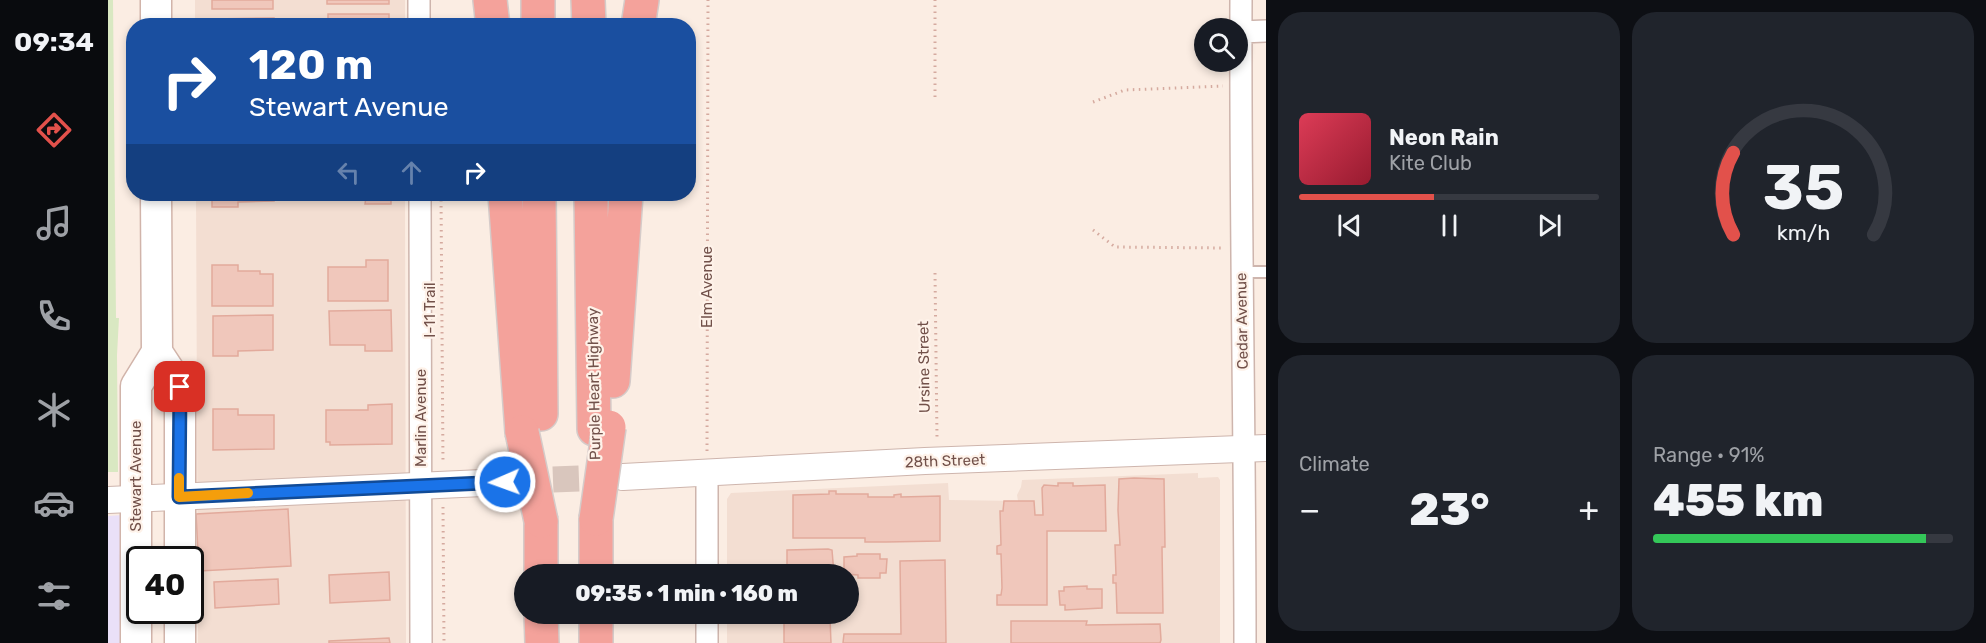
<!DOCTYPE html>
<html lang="en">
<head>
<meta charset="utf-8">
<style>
	:root { --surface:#171b24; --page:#20242c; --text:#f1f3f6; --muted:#9ea1a6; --line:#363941; --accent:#e2514b }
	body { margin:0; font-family:Rubik,sans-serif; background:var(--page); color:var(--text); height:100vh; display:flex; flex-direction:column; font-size:22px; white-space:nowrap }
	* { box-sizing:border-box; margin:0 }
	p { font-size:20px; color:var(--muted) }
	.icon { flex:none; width:33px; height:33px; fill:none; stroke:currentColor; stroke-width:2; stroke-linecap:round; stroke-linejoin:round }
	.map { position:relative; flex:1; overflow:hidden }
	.details { display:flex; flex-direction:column; gap:12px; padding:12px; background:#0d0f14; width:720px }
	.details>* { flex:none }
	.top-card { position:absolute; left:18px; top:18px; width:570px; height:183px; border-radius:24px; box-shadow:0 3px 9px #0003; background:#1a4fa0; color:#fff; overflow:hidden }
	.buttons { position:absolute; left:1086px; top:18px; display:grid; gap:12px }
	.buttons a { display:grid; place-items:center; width:54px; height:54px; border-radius:50%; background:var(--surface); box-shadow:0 3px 9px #0003; font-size:30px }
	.speed { position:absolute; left:18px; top:546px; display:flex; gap:12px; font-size:30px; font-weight:700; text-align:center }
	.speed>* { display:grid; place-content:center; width:78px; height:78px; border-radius:50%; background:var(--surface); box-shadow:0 3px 9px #0003; line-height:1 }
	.speed .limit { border:3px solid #111; border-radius:9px; background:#fff; color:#111 }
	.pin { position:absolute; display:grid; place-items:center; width:51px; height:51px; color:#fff; margin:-26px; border-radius:12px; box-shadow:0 3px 9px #0006 }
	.me { position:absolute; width:66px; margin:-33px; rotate:268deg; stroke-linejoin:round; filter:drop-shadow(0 0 4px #0008) }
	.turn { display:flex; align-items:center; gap:21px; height:126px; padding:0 24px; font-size:27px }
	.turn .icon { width:78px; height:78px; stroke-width:2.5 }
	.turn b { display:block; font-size:42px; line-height:51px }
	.lanes { display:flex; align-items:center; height:57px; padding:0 24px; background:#0003; justify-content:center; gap:30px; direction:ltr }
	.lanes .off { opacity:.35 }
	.big { font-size:45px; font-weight:800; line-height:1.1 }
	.details .tile { flex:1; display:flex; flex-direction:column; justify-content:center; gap:9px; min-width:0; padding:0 21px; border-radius:24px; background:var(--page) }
	.details .dial { align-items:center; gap:0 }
	.dial svg { height:156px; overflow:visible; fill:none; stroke:var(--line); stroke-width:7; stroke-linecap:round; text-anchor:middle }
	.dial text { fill:var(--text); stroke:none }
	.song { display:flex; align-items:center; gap:18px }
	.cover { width:72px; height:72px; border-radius:9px; background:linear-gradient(135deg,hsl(350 70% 55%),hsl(350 70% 35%)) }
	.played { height:6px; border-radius:3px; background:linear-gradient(90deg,var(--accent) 45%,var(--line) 45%) }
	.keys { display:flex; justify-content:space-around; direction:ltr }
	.heat { display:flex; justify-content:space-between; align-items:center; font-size:33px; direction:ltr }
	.charge { height:9px; border-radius:4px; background:linear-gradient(90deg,#34c759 91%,var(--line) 0) }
	.details .tiles { flex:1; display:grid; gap:12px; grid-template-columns:repeat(2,1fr) }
	.trip { position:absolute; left:406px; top:564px; width:345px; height:60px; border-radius:30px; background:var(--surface); box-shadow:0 3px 9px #0003; font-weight:800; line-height:60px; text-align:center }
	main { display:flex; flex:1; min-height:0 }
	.dock { display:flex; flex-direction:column; width:108px; justify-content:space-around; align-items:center; background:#090b0e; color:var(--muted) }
	.dock .icon { width:42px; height:42px }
	.dock .on { color:var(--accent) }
	.dock b { font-size:27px; color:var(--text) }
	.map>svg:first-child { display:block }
</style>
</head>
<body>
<main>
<nav class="dock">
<b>09:34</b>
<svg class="icon on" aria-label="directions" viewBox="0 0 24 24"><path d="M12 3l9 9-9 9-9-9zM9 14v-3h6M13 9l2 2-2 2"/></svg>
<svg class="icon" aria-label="music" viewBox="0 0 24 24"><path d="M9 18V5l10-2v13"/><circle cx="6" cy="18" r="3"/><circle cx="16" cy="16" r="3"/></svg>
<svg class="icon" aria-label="phone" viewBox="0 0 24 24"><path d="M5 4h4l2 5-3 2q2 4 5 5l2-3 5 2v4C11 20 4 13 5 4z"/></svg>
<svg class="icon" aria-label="climate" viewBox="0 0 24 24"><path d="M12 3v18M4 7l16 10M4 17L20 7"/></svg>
<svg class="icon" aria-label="car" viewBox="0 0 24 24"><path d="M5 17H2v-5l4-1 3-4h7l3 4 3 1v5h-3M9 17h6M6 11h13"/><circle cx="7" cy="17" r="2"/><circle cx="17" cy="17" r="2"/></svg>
<svg class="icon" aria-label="filters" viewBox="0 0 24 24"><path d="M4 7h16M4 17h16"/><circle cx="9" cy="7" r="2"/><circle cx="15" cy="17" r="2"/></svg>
</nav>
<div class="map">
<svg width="1158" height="643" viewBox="0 0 1158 643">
	<rect width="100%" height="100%" fill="#fbede3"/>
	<path fill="#f3ded2" d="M87,0H297V25H87Z
		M88,194H297L298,643H90Z
		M1090,473V478L1110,477L1112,480V643H619V614H741V574H619V499L623,493L840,483L841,500L910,501L909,495L913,487L914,480Z"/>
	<path fill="#eae0f8" d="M15,515L13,643H0V516Z"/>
	<path fill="#d9e8c2" d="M0,0H5L8,318H11L9,355L10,472H0Z"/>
	<path fill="#f0c7bb" stroke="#e2aa9c" stroke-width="1.5" d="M104,0H165V9H104Z
		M219,0H281V4H219Z
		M220,14H281V26H220Z
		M166,18V26H105V19Z
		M104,194H165L166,201L130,202V207H104Z
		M220,194H283V204H257L258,197H220Z
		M258,260H280V301H220V267H258Z
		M104,265H130V271H152V274H165V306H104Z
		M283,310L284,351H257V345H222L221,311Z
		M165,315V350L130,351V356H105V316Z
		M284,404V444L222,445V442H218V410H260V405Z
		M105,409H130V415H166V449L105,450Z
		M1026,478L1056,479L1057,547H1054L1055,613H1009L1008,583H1005V575H1008L1007,545H1012L1010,510L1011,479Z
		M950,483H965V486L997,485L998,531H939V605H889V595H893L894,588L893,554H889V546L893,545L892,511H895L896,501H926L927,515H935L934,488L936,485L950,486Z
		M721,491H728V494H760V497H786V495L793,494V497L832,496V541L778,542H757V538H685V495L721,494Z
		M180,509L183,566L91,571L88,514Z
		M720,549L724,550L726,574H679V550Z
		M749,554H772V559H779L778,573H772V578H750V575L736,574V557L749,556Z
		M837,560L838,643H735L736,634H793L792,561Z
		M281,572L282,600L222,603L221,575Z
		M170,579L171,604L107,608L106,582Z
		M979,586V589H994V608L957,610V605H952L951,591H956V587Z
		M680,614H725V618H722L723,643H676V616L680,615Z
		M903,621H979L978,625L1052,624L1053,640L1052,643H903Z
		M281,638L282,643H221V641Z"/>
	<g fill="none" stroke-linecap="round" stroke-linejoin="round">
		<path stroke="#d9c6bd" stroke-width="26" stroke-dasharray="26 13" stroke-linecap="butt" d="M406,481L511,477"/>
		<g stroke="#ceb5ad" stroke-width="14">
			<path id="service" d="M1133,272H1158"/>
		</g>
		<g stroke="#ceb5ad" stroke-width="24">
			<path id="minor" d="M311,0V26
				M1133,0C1132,214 1137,429 1137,643
				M1133,32L1158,31
				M312,194L313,643
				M599,574V472
				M599,643V614"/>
		</g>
		<g stroke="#ceb5ad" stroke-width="28">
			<path id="tertiary" d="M515,477L817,461L1158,448
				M0,500L397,482"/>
		</g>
		<g stroke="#d1b4aa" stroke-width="33">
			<path id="secondary" d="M48,0V26
				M49,352L72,387V560
				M72,610V643
				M28,643V386L49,352L48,194"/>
		</g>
		<g stroke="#d5cbc9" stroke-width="36">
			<path id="motorway" d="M382,0L385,26
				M430,0V26
				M480,0L481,26
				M530,26L534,0
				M397,194L414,432
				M431,194L433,414
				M483,194L486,429
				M505,381L518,194
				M488,519V574
				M433,521V574
				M433,614L434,643
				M488,614V643"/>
		</g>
		<path stroke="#d5aa9f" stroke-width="3" stroke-dasharray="1.5 4.5" stroke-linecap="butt" d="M827,97V0
			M985,102L1017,90L1115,86
			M333,194L335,464
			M985,230L1007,247L1116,248
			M827,273L829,438
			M599,451L600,0
			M335,507L336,643"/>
		<use href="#service" stroke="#fff" stroke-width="10"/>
		<use href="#minor" stroke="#fff" stroke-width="21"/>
		<use href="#tertiary" stroke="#fff" stroke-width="26"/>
		<use href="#secondary" stroke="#fff" stroke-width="30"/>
		<use href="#motorway" stroke="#f4a29b" stroke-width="33"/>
		<g stroke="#d5cbc9" stroke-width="36" stroke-linecap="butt">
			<path id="motorway-bridge" d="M414,432L433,521
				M488,519L501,427"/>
		</g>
		<use href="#motorway-bridge" stroke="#f4a29b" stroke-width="33"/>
	</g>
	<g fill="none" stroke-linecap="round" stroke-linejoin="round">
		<g stroke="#114b97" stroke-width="15">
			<path id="route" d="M72,387L71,497L397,482"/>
		</g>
		<use href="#route" stroke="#1a73e8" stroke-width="10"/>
		<path stroke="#f59e0b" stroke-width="10" d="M71,478V497L140,493"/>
	</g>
	<g text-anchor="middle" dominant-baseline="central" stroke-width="4.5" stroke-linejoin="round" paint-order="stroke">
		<g font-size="15" fill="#72514a" stroke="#fef2e9">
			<text transform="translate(599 287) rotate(-90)">Elm Avenue</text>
			<text transform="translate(322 310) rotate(-90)">I-11 Trail</text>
			<text transform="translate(1134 321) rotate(-91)">Cedar Avenue</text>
			<text transform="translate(816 367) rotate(-91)">Ursine Street</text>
			<text transform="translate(486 384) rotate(-91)">Purple Heart Highway</text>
			<text transform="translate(313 418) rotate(-90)">Marlin Avenue</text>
			<text transform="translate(837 461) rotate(-2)">28th Street</text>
			<text transform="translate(28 476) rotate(-90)">Stewart Avenue</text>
		</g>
	</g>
</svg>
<div class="buttons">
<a><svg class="icon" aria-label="search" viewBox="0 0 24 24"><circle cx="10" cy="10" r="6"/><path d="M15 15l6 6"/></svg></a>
</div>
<div class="speed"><div class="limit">40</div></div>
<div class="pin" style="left:72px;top:387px;background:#d93025"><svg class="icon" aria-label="arrive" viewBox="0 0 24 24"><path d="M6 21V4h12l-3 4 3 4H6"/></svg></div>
<svg class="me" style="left:397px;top:482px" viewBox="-20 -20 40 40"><circle r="17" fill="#1a73e8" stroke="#fff" stroke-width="3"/><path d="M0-11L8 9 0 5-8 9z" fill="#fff"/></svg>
<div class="trip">09:35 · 1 min · 160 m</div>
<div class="top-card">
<div class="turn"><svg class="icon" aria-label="right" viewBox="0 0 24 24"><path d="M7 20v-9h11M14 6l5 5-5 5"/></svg><div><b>120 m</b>Stewart Avenue</div></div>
<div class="lanes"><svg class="icon off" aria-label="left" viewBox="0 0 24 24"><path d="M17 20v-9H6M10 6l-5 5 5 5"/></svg><svg class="icon off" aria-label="ahead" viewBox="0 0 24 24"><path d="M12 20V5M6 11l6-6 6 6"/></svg><svg class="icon" aria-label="right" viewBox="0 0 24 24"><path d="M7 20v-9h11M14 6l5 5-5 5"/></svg></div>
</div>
</div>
<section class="details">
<div class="tiles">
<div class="tile">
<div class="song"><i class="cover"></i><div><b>Neon Rain</b><p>Kite Club</p></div></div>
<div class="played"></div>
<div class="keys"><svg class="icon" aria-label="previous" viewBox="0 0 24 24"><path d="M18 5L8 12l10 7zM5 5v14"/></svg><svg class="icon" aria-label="pause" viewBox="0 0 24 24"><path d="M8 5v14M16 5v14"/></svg><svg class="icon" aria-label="next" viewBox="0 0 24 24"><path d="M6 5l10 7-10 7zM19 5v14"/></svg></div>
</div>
<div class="tile dial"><svg viewBox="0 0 100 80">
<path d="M14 69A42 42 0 1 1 86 69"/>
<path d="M14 69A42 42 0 0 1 14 27" stroke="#e2514b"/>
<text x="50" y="56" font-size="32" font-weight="700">35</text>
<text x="50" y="72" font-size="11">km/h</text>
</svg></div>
<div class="tile"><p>Climate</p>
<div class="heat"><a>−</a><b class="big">23°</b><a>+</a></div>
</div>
<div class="tile"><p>Range · 91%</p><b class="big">455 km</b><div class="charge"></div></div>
</div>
</section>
</main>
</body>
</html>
